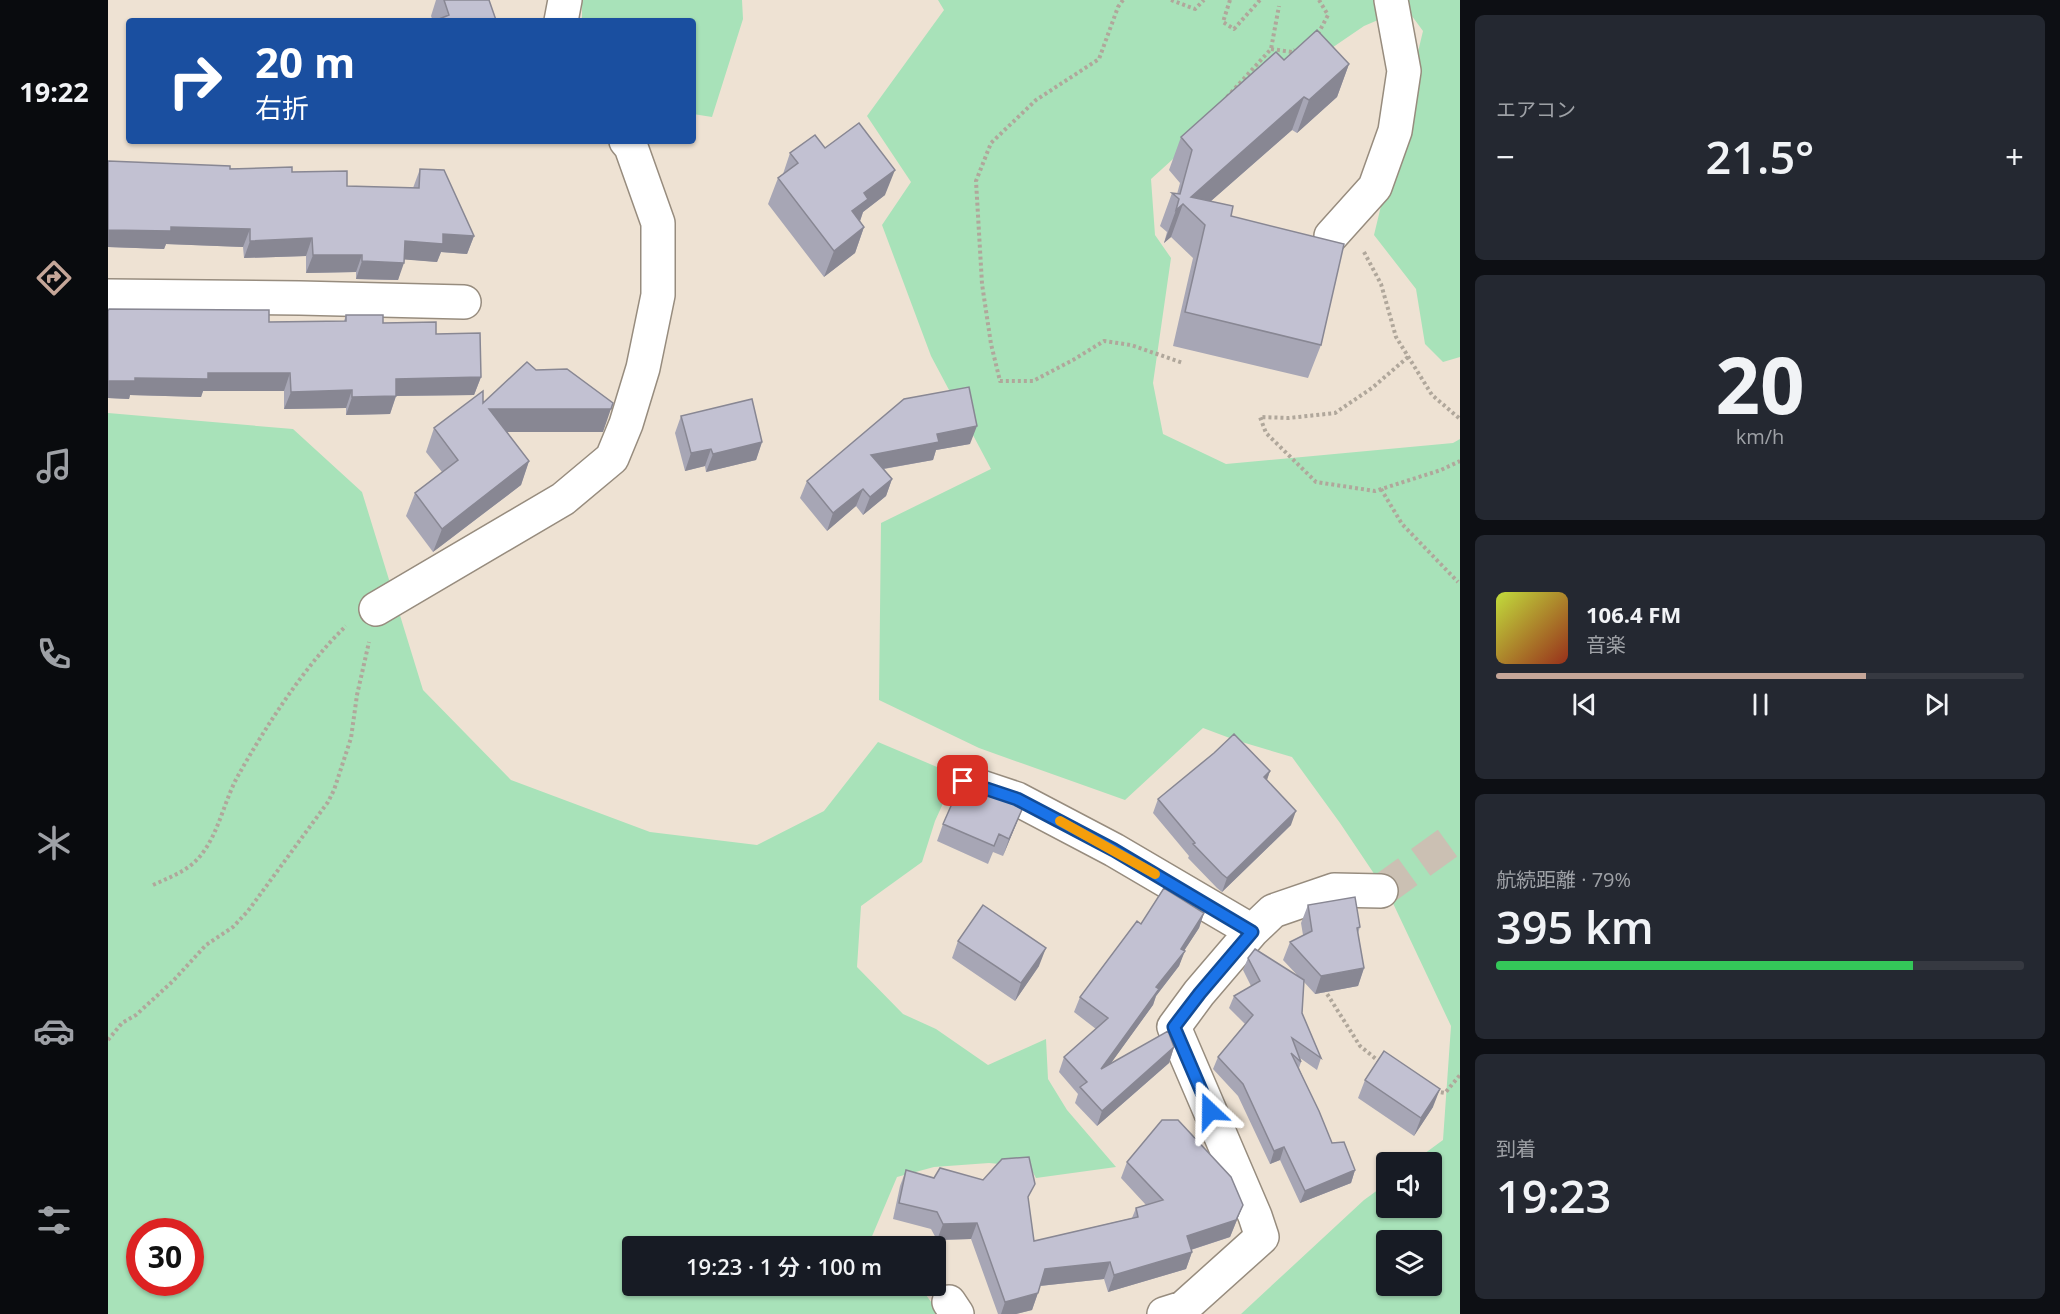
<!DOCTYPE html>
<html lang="ja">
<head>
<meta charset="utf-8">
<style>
	:root { --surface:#171b24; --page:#242831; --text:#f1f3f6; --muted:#9ea1a6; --line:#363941; --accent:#c5a698 }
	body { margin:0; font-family:"Open Sans","Noto Sans JP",sans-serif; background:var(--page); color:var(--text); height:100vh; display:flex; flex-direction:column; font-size:22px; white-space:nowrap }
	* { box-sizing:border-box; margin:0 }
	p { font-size:20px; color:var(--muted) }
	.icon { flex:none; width:33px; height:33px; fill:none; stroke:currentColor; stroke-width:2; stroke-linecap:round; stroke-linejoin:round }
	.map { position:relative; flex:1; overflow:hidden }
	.sheet { display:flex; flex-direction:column; gap:15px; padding:15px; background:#0d0f14; width:600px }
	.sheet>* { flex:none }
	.top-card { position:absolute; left:18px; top:18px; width:570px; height:126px; border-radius:6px; box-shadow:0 2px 4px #0004; background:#1a4fa0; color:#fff; overflow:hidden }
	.fabs { position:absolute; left:1268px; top:1152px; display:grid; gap:12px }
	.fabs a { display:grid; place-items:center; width:66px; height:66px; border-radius:6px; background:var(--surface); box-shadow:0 2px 4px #0004; font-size:30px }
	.speed { position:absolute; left:18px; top:1218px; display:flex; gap:12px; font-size:30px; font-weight:700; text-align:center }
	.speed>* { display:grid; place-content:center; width:78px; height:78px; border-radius:50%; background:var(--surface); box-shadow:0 2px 4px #0004; line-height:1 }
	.speed .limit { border:9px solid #d22; background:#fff; color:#111 }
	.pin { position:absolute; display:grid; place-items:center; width:51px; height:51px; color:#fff; margin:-26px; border-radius:12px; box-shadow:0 3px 9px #0006 }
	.me { position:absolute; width:66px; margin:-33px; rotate:337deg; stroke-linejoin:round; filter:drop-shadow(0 0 4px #0008) }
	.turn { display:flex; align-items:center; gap:21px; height:126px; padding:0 30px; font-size:27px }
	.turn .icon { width:78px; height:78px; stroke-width:2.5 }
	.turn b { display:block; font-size:42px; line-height:51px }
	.big { font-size:45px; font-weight:600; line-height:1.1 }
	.sheet .tile { flex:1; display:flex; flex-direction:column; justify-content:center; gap:9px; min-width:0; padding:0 21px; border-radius:9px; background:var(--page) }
	.sheet .dial { align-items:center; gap:0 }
	.dial b { font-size:78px; line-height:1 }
	.song { display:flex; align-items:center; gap:18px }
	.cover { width:72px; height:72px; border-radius:9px; background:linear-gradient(135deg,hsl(70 70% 55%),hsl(10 70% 35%)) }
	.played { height:6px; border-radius:3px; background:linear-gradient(90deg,var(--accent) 70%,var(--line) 70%) }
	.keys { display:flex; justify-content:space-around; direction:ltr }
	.heat { display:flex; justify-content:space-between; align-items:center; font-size:33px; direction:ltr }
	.charge { height:9px; border-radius:4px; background:linear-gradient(90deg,#34c759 79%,var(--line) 0) }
	.trip { position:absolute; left:514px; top:1236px; width:324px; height:60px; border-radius:6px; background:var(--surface); box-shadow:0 2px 4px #0004; font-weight:600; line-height:60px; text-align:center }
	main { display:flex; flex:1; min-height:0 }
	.tabs { display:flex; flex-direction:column; width:108px; justify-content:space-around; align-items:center; background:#090b0e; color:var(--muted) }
	.tabs .icon { width:42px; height:42px }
	.tabs .current { color:var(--accent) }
	.tabs b { font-size:27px; color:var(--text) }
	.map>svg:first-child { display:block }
</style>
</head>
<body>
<main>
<nav class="tabs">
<b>19:22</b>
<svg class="icon current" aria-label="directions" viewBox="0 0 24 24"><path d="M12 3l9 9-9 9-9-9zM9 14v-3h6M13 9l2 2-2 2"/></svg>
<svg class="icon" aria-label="music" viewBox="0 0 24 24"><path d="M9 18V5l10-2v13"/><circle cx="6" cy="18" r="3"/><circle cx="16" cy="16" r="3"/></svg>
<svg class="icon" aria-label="phone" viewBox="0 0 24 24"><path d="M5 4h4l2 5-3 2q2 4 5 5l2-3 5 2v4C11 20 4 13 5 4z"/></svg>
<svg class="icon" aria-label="climate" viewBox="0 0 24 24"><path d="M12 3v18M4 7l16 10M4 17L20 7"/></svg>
<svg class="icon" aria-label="car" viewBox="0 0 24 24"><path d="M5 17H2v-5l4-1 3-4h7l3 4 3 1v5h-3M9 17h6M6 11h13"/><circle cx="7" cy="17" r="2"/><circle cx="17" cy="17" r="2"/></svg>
<svg class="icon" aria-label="filters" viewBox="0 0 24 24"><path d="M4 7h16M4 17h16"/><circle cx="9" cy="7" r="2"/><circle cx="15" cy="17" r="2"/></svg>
</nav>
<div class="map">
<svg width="1352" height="1314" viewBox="0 0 1352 1314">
	<rect width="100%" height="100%" fill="#eee2d3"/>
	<path fill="#a8e2b9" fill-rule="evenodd" d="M474,0H634L635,19L604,117L585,114V21H474Z
		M830,0H1352V357L1335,362L1317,344L1308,289L1266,235L1315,31L1298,8L1256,26L1212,56L1162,71L1043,179L1047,235L1063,258L1045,383L1055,434L1118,464L1345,443L1352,439V1314H1133L1256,1200L1278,1184V1208H1323V1162H1305L1335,1140L1343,1026L1283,899L1232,823L1184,757L1127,740L1095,728L1017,800L871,748L771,700L773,523L883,469L823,356L774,225L803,182L759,116L836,10ZM1278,1240H1323V1286H1278Z
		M0,413L185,429L254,492L315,690L403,780L542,832L649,845L716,811L770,742L848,775L827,821L814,862L753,906L749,967L795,1014L828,1029L880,1065L938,1039L940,1079L959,1110L1008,1167L928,1178L922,1167L881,1163L826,1167L789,1177L762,1241L768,1246H525V1286H808L818,1295L832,1314H0ZM32,1232H82V1282H32Z"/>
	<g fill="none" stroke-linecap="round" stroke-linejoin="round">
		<path stroke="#cbc0b3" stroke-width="33" stroke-dasharray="33 16" stroke-linecap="butt" d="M1273,891L1352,834"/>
		<g stroke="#978c7e" stroke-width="36">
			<path id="minor" d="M453,21L457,0
				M1223,236L1267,187L1287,131L1296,71L1283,0
				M0,296L192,298L356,302
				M268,609L455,499L504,458L518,424L535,368L550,295V223L523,147L518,141
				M855,781L909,799L1006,850L1144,931
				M841,1302L849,1314
				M1056,1314L1075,1308L1154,1237L1147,1216L1066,1027L1091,993L1144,931L1165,911L1226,890L1273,891"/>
		</g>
		<path stroke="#b0a79b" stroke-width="4" stroke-dasharray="3 3" stroke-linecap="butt" d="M1015,0L1010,7L991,59L928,100L883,143L868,181L874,284L883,344L892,381H925L965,360L996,341L1023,345L1075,363
			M1063,0L1087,9L1096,0
			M1122,0L1115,22L1126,29L1152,0
			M1210,34L1220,15L1211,0
			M1163,49L1184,52L1187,50
			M1119,97L1163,49L1171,6
			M1256,252L1273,284L1288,337L1324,395L1352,419
			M1300,357L1264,388L1227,413L1181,418L1152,417L1158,433L1208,482L1267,491L1333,470L1352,461
			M1273,489L1294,524L1350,582
			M45,885C58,879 71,874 82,866C110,844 114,803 131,774C158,726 198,664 238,626
			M1216,989L1252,1046L1273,1063
			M0,1040L14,1023L28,1015L65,981L98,945L125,927L140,911L220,802L226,790L243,738L249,695L261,642
			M1327,1091L1337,1093L1352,1075"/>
		<use href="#minor" stroke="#fff" stroke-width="33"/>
	</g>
	<path fill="#a7a6b5" d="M328,0H381L388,20V21H325L323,16Z
		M1176,60L1241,64L1229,97L1189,133L1184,130L1103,201L1123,216L1213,345L1200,378L1065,346L1085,258L1063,237L1056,243L1059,232L1052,226L1064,193L1069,194L1072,183L1061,170L1073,137Z
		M717,148L777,195L755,212L752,221L756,227L747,253L716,277L660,204L670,178L675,174L682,153Z
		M0,161L184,172L239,186L305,188L312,169L366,236L359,254L333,252L329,262L296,259L290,280L248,279V272L198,273V256L136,258L135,247L58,244L56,249L0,247Z
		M238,315L328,334L373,377L366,395L288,396L282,414L238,415V408L176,409V391H95L93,397L22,395L21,399L0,398L161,322L236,321Z
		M796,399L862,444L828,450L825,460L776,469L784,479L778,496L755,515L748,506L719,531L692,498L699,481Z
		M375,403L495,432H399L421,461L413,485L325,552L298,516L307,493L334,472L318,452L326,428Z
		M573,416L654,442L648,460L598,472L597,466L577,471L567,433Z
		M1162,771L1159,780L1183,825L1114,892L1109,888L1080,858L1081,856L1045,813L1050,799Z
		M909,822L895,856L885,852L880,864L829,841L835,824Z
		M1200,905L1252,927L1250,933L1256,968L1250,986L1207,994L1196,982L1194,1013L1213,1058L1209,1070L1192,1058L1193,1062L1191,1068L1224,1143L1247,1170L1243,1183L1192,1203L1172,1160L1162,1164L1130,1096L1105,1069L1110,1057L1137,1024L1121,1008L1126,996L1143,986L1135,970L1140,958L1191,977L1175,960L1182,942L1195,935L1193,923Z
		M1096,913L1091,928L1076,951L1071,966L1048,996L1045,1005L1002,1064L1066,1047L1061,1063L989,1126L967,1103L970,1094L951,1072L956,1057L988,1029L966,1012L972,997L1033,924Z
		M850,941L931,966L907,1001L844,958Z
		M1257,1080L1325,1107L1306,1136L1250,1098Z
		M1019,1162L1135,1205L1122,1237L1083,1250L1084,1252L1078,1269L1000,1292L996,1279L932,1286L924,1310L908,1314H890L863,1239L829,1240L823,1229L785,1219L792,1186L798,1170L826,1178L920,1201L926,1241L1024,1218L1028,1208L1038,1205L1013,1178Z"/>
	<path fill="#888793" d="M1241,64L1229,97L1189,133L1201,100Z
		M1196,97L1184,130L1087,215L1083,197Z
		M787,170L777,195L755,212L751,224L744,211L756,193Z
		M1075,204L1063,237L1056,243L1068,210Z
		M63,227L142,229L135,247L58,244L56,249L0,247V230Z
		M756,227L747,253L716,277L726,251Z
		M335,234L366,236L359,254L333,252L329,262L290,259L297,241Z
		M204,238L198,256L136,258L142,241Z
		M205,255H254L248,272L198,273Z
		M254,261L296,263L290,280L248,279Z
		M100,373H182L176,391H95L93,397L22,395L21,399L0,398V381L27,378Z
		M373,377L366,395L282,396L288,379Z
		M244,390L238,408L176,409L183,392Z
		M288,396L282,414L238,415L244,397Z
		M505,403L495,432H373L381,409Z
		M869,426L862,444L828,450L825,460L757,472L763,455L829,434Z
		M654,442L648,460L598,472L605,454Z
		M603,449L597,466L577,471L583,453Z
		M421,461L413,485L325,552L334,529Z
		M784,479L778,496L755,515L762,497Z
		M755,489L748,506L719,531L725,513Z
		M1162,771L1157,785L1156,777Z
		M916,805L895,856L901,839Z
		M1188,811L1183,825L1114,892L1119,878Z
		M1096,913L1091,928L1072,957L1077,951L1071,966L1048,996L1045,1005L988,1084L993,1069L1048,987Z
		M938,948L931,966L907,1001L913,983Z
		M1256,968L1250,986L1207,994L1213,976Z
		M1066,1047L1061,1063L989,1126L994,1111Z
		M1332,1089L1325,1107L1306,1136L1313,1118Z
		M1176,1147L1172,1160L1162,1164L1166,1151Z
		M1247,1170L1243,1183L1192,1203L1197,1191Z
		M1135,1205L1122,1237L1073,1253L1079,1236Z
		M869,1223L863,1239L829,1240L835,1224Z
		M1084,1252L1078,1269L1000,1292L1006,1275Z
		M1002,1262L996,1279L931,1286L937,1269Z
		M930,1293L924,1310L908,1314H893L897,1302Z"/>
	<path fill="#c2c1d2" stroke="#888793" stroke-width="1.5" d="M336,0H381L388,20L386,21H326L341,15Z
		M1209,30L1241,64L1201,100L1196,97L1083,197L1125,206L1123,216L1236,244L1213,345L1077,312L1097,225L1075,204L1068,210L1071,199L1064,193L1072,194L1084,150L1073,137L1168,52L1176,60Z
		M751,123L787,170L756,193L760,199L744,211L756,227L726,251L670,178L690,163L682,153L707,135L717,148Z
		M0,161L122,166V169L184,167V172L239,171V186L311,188L312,169L336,170L366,236L335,234V244L297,241L296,263L254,261V255H205L204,238L142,241V229L63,227V231L0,230Z
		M1,309L161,310V322L238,321V315H275V323L328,322V334L372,333L373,377L288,379V396L244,397V390L183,392L182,373H100V379L27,378V381H0V311Z
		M419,362L428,370L459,369L505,403L503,409H381L421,461L334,529L307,493L350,460L326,428L375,391V403Z
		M861,387L869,426L829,434L831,442L763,455L784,479L762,497L755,489L725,513L699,481L796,399Z
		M644,399L654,442L605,454L603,449L583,453L573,416Z
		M1126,734L1162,771L1156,777L1188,811L1119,878L1114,874L1085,844L1087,843L1050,799L1106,753Z
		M854,781L916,805L901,839L891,834L886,846L835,824Z
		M1056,888L1096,913L1073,949L1077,951L1048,987L1051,989L993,1069L1060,1031L1066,1047L994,1111L972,1087L979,1082L956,1057L1000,1018L972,997L1029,921L1033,924Z
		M1247,897L1252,927L1249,928L1256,968L1213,976L1182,942L1204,931L1200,905Z
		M875,905L938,948L913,983L850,941Z
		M1147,949L1196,980L1194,1013L1213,1058L1184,1038L1193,1062L1183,1053L1211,1111L1224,1143L1236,1142L1247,1170L1197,1191L1176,1147L1166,1151L1135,1084L1110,1057L1145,1015L1126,996L1152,981L1140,958Z
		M1276,1051L1332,1089L1313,1118L1257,1080Z
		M1054,1120H1070L1123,1177L1135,1205L1128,1220L1079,1236L1084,1252L1006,1275L1002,1262L937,1269L930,1293L897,1302L869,1223L835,1224L829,1212L791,1203L798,1170L826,1178L832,1168L875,1180L894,1159L921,1157L927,1184L920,1197L926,1241L1030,1217L1028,1208L1055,1200L1019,1162Z"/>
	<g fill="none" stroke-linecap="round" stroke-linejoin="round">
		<g stroke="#114b97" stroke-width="15">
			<path id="route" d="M855,781L909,799L1006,850L1144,932L1092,993L1066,1027L1102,1111"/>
		</g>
		<use href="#route" stroke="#1a73e8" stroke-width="10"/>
		<path stroke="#f59e0b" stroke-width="10" d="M952,821L1047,874"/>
	</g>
</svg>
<div class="fabs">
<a><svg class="icon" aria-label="sound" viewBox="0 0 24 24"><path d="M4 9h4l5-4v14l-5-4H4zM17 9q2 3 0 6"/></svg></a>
<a><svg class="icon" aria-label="layers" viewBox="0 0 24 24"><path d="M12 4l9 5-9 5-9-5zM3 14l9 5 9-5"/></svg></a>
</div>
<div class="speed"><div class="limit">30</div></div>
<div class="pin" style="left:855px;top:781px;background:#d93025"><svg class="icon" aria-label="arrive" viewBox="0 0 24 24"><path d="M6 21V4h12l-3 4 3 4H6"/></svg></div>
<svg class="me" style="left:1102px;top:1111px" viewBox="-20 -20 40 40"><path d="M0-17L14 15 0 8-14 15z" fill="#1a73e8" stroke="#fff" stroke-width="4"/></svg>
<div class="trip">19:23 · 1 分 · 100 m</div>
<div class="top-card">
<div class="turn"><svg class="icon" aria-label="right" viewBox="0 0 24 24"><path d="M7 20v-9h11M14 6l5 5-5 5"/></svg><div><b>20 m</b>右折</div></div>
</div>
</div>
<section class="sheet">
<div class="tile"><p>エアコン</p>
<div class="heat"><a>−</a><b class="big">21.5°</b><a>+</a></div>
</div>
<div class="tile dial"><b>20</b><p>km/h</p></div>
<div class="tile">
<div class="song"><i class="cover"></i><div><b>106.4 FM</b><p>音楽</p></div></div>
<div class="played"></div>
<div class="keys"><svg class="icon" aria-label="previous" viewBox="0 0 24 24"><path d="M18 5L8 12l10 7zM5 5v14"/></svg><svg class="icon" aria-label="pause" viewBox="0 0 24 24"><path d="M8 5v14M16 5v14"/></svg><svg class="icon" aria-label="next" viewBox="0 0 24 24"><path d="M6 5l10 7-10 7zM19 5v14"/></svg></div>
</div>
<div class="tile"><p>航続距離 · 79%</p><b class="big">395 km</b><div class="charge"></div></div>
<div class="tile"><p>到着</p><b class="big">19:23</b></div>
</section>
</main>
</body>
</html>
